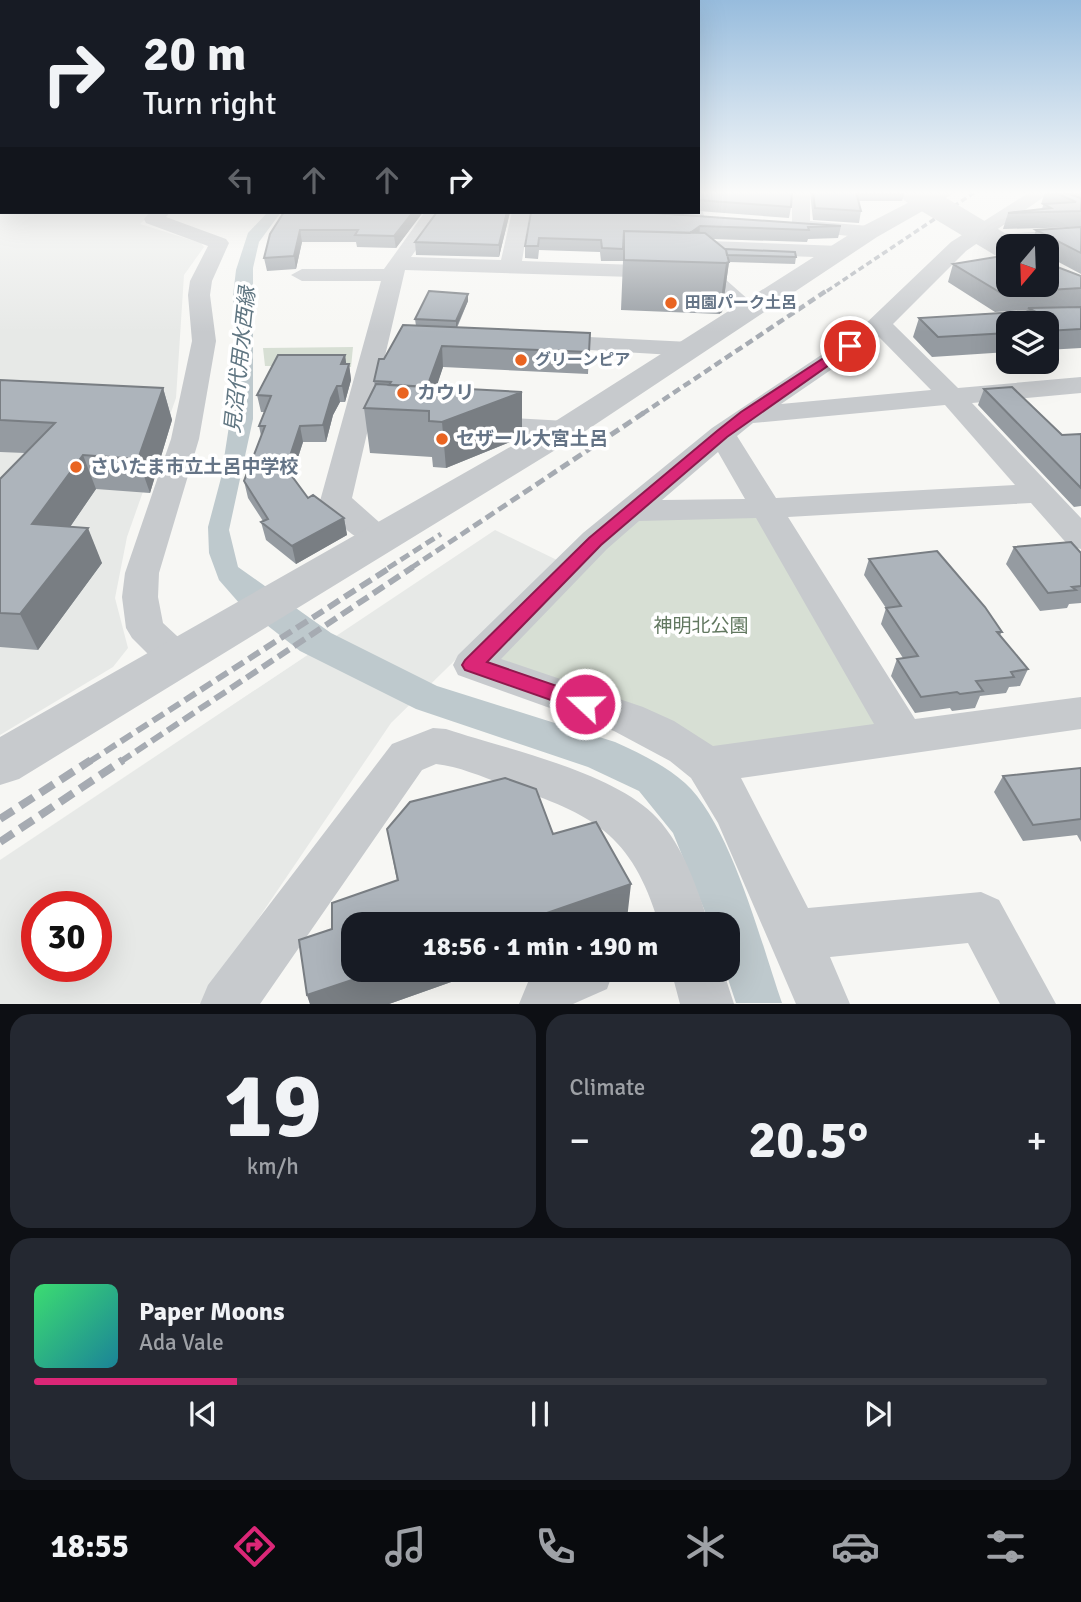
<!DOCTYPE html>
<html lang="en">
<head>
<meta charset="utf-8">
<style>
	:root { --surface:#171b24; --page:#242831; --text:#f1f3f6; --muted:#9ea1a6; --line:#363941; --accent:#db2777 }
	body { margin:0; font-family:Signika,"Noto Sans JP",sans-serif; background:var(--page); color:var(--text); height:100vh; display:flex; flex-direction:column; font-size:26px; white-space:nowrap }
	* { box-sizing:border-box; margin:0 }
	p { font-size:23px; color:var(--muted) }
	.icon { flex:none; width:38px; height:38px; fill:none; stroke:currentColor; stroke-width:2; stroke-linecap:round; stroke-linejoin:round }
	.map { position:relative; height:1004px; overflow:hidden }
	.side { display:flex; flex-direction:column; gap:10px; padding:10px; background:#0d0f14; flex:1 }
	.side>* { flex:none }
	.banner { position:absolute; left:0px; top:0px; width:700px; height:214px; box-shadow:0 7px 28px #0002; background:#171b24; color:var(--text); overflow:hidden }
	.needle { width:46px; rotate:199deg }
	.tools { position:absolute; left:996px; top:234px; display:grid; gap:14px }
	.tools a { display:grid; place-items:center; width:63px; height:63px; border-radius:14px; background:var(--surface); box-shadow:0 7px 28px #0002; font-size:35px }
	.speed { position:absolute; left:21px; top:891px; display:flex; gap:14px; font-size:35px; font-weight:700; text-align:center }
	.speed>* { display:grid; place-content:center; width:91px; height:91px; border-radius:50%; background:var(--surface); box-shadow:0 7px 28px #0002; line-height:1 }
	.speed .limit { border:10px solid #d22; background:#fff; color:#111 }
	.pin { position:absolute; display:grid; place-items:center; width:60px; height:60px; color:#fff; margin:-30px; border:4px solid #fff; border-radius:50%; box-shadow:0 2px 7px #0007 }
	.me { position:absolute; width:77px; margin:-38px; rotate:291deg; stroke-linejoin:round; filter:drop-shadow(0 0 5px #0008) }
	.turn { display:flex; align-items:center; gap:24px; height:147px; padding:0 28px; font-size:32px }
	.turn .icon { width:91px; height:91px; stroke-width:2.5 }
	.turn b { display:block; font-size:49px; line-height:60px }
	.lanes { display:flex; align-items:center; height:66px; padding:0 28px; background:#0003; justify-content:center; gap:35px; direction:ltr }
	.lanes .off { opacity:.35 }
	.big { font-size:52px; font-weight:700; line-height:1.1 }
	.side .tile { flex:1; display:flex; flex-direction:column; justify-content:center; gap:10px; min-width:0; padding:0 24px; border-radius:21px; background:var(--page) }
	.side .dial { align-items:center; gap:0 }
	.dial b { font-size:91px; line-height:1 }
	.song { display:flex; align-items:center; gap:21px }
	.cover { width:84px; height:84px; border-radius:10px; background:linear-gradient(135deg,hsl(140 70% 55%),hsl(190 70% 35%)) }
	.played { height:7px; border-radius:4px; background:linear-gradient(90deg,var(--accent) 20%,var(--line) 20%) }
	.keys { display:flex; justify-content:space-around; direction:ltr }
	.heat { display:flex; justify-content:space-between; align-items:center; font-size:38px; direction:ltr }
	.side .tiles { flex:1; display:grid; gap:10px; grid-template-columns:1fr 1fr }
	.tile:last-child { grid-column:span 2 }
	.trip { position:absolute; left:341px; top:912px; width:399px; height:70px; border-radius:21px; background:var(--surface); box-shadow:0 7px 28px #0002; font-weight:700; line-height:70px; text-align:center }
	.tab-bar { display:flex; height:112px; justify-content:space-around; align-items:center; background:#090b0e; color:var(--muted) }
	.tab-bar .icon { width:49px; height:49px }
	.tab-bar .active { color:var(--accent) }
	.tab-bar b { font-size:32px; color:var(--text) }
	.map>svg:first-child { display:block }
</style>
</head>
<body>
<div class="map">
<svg width="1081" height="1004" viewBox="0 0 1081 1004">
	<rect width="100%" height="100%" fill="#f7f7f4"/>
	<path fill="#e7e9e7" fill-rule="evenodd" d="M0,200L2,212H153L140,224L201,243L204,247L184,275L176,398L127,537L115,598L128,648L113,667L0,735Z
		M495,530L557,560L391,723L201,1003L0,1004V860ZM37,906H96V966H37Z"/>
	<path fill="#d7dfd4" d="M353,347L351,367L265,366L263,348Z
		M767,508L905,739L706,765L472,665L631,511Z"/>
	<path fill="#bec9cd" d="M268,212H281L259,242L253,268V419L229,530L238,567L331,633L437,686L615,742C639,753 665,765 685,783C731,825 761,943 782,1003H736L725,970H728V924H710L673,833L639,791L588,767L416,709L300,651L240,604L219,580L209,553L208,527L221,478L237,374L233,296L236,270L248,233Z"/>
	<g fill="none" stroke-linecap="round" stroke-linejoin="round">
		<path fill="#c7cacd" fill-rule="evenodd" d="M0,192H2V201H0Z
			M792,192H810V221L869,226L879,232L869,238L791,230L788,226L792,222Z
			M1030,192H1051L966,251L893,324L958,388L1081,377V393L972,403L1081,518V549L1069,546L1031,503L788,517L915,719L1081,697V729L741,778L808,908L981,892L999,900L1056,1004H1000L968,943L830,957L850,1004H796L718,823L691,778L670,761L614,731L458,675L453,665L458,655L583,533L712,428L860,329L951,242ZM879,337L931,390L781,404L876,339ZM945,405L1015,485L776,498L737,436L753,423ZM718,452L745,499L662,500ZM756,518L874,724L713,746L674,721L643,707L501,659L607,549L639,521Z
			M698,208L703,212L710,241L840,246L850,252L840,258L712,253L716,271L759,309L756,314H740L695,273L685,212H698Z
			M150,212H170L166,217L226,239L229,243L212,281L210,295L216,341L199,439L159,573L158,597L163,623L190,648L195,658L190,668L176,673L162,668L132,638L126,628L122,597L125,573L171,439L192,341L188,295L190,281L208,246L146,223L144,219Z
			M425,212H443L411,257L501,260L512,212H530L522,261L666,266L677,272L666,278L405,270L352,498L397,538L392,546C366,552 334,522 320,501L381,281H302L291,275L302,269H384Z
			M1081,229V241L1002,246L992,240L1002,234Z
			M548,335L690,342L699,344L702,349L699,354L690,356L539,347L536,342L539,337Z
			M480,416L566,421L576,423L580,429L576,435L566,437L470,430L466,424L470,418Z
			M433,728L446,729C506,749 615,772 657,818C684,847 697,888 709,924H659C631,831 591,814 503,784C482,777 458,766 436,764L422,770L260,1004H200L208,985L392,744Z
			M533,970H614L607,989L573,1004H519Z
			M671,970H723L734,1004H680Z"/>
		<path fill="#c7cacd" fill-rule="evenodd" d="M929,192H956L877,237L578,436L19,779L0,785V737L554,422L861,227Z"/>
		<path stroke="#a6abb2" stroke-width="3.5" stroke-dasharray="6 3.5" stroke-linecap="butt" d="M827,291L975,192"/>
		<path stroke="#a6abb2" stroke-width="4.5" stroke-dasharray="8 4.5" stroke-linecap="butt" d="M642,414L829,289"/>
		<path stroke="#a6abb2" stroke-width="5" stroke-dasharray="10 5" stroke-linecap="butt" d="M388,568L441,534
			M411,568L645,412"/>
		<path stroke="#a6abb2" stroke-width="6" stroke-dasharray="13 6" stroke-linecap="butt" d="M89,762L391,567
			M120,762L413,567"/>
		<path stroke="#a6abb2" stroke-width="8" stroke-dasharray="16 8" stroke-linecap="butt" d="M0,819L91,760
			M0,842L123,760"/>
		<path stroke="#c7cacd" stroke-width="24" d="M913,192L1008,249"/>
	</g>
	<path fill="#959ba1" d="M698,192L791,207L789,218L698,211Z
		M810,192H905L902,201H859L861,211L859,223L813,220Z
		M1045,192H1063L1067,193L1065,192H1081V227L1003,229L1008,213L1042,209L1043,205L1041,204Z
		M284,212H423L396,248L357,247L356,242H302L296,269L267,271L264,258Z
		M510,212L499,257L416,255L415,242Z
		M531,212L841,226L838,238L808,239L807,242L712,239L725,249L796,257L795,264L729,262L722,312L719,314L621,310L623,261H601L600,252L539,250L538,259L525,258V246Z
		M1081,227V274L1051,258L1052,265L1081,276V348L1046,350V324H1008V352L932,357L913,337L919,318L1026,311L1027,310L995,312L948,282L953,264L1046,285V247H1030L1036,230Z
		M468,294V301L457,328L590,333L588,374L443,367L436,387L522,392V437L446,468L433,467L432,457L370,453L364,408L375,387L374,381L384,359L416,326L415,319Z
		M345,355L346,364H349L351,380L345,402H340L333,415L326,442H303L292,476L308,498L344,518L347,535L296,564L266,540L261,522L263,521L248,498L244,481L261,436L259,426L265,412H261L257,395Z
		M0,380L163,388L172,420L150,493L96,489L70,527L102,563L38,650L0,647V479L25,453L0,452Z
		M984,389L1062,435L1081,434V506L1074,507L978,405Z
		M1014,547L1081,553V603L1069,604L1067,608L1040,611L1006,564Z
		M869,559L1002,632L1000,635L1028,669L1020,686L1009,687L1006,693L980,696L975,708L952,711L950,708L915,713L891,676L897,659L903,658L881,624L886,608L864,575Z
		M1081,768V842L1077,835L1023,841L994,792L1003,776Z
		M387,829L553,834L627,919L354,970H485L389,1004H310L307,995L332,929L397,881Z"/>
	<path fill="#797e83" d="M413,212H423L396,248L394,236Z
		M507,212H510L499,257V245Z
		M700,226L699,238L688,234Z
		M300,230L302,242L296,269L294,256Z
		M729,262L722,312L719,314L726,263Z
		M468,294V301L456,328V321Z
		M442,346L443,367L429,410L427,387Z
		M345,355L347,370L349,364L351,380L345,402L342,386L341,364Z
		M337,386L340,402L333,415L326,442L323,425L331,398Z
		M163,388L172,420L150,493L138,459Z
		M522,392V437L446,468L442,422Z
		M300,426L303,442L289,485L286,468Z
		M83,455L96,489L48,559L32,524Z
		M344,518L347,535L296,564L292,546Z
		M88,528L102,563L38,650L20,614Z
		M631,884L627,919L613,924H515Z
		M382,970H485L389,1004H310L307,995Z"/>
	<path fill="#adb4bb" stroke="#797e83" stroke-width="2" d="M698,192H792L791,207L698,200Z
		M813,192H856L861,211L815,208Z
		M1054,192H1063L1081,198V211L1008,213L1051,208L1044,204L1076,202Z
		M284,212H413L394,236L355,235L358,230H300L294,256L264,258L270,234Z
		M437,212H507L499,245L415,242Z
		M531,212H640L841,226L808,227L809,230L700,226L690,233L624,231L623,249L602,248L601,240L539,238L538,246H525Z
		M1081,227V253L1036,230Z
		M624,231L705,233L726,250L729,262L726,263L624,260Z
		M725,249L795,252L796,257L727,255L726,250Z
		M1046,249H1050L1052,265L1081,276V288L1001,293L953,264L1008,255V285H1046Z
		M429,291L468,294L456,321L415,319Z
		M1081,307V329L1046,331V324H1008V333L938,337L919,318L1034,311L1028,308Z
		M403,325L590,333L589,352L442,346L427,387L389,385L391,382L374,381L379,359H384Z
		M278,355H345L341,364H349L342,386H337L331,398L323,425L300,426L286,468L308,498L313,495L344,518L292,546L261,522L268,519L244,481L265,426H259L271,396L257,395Z
		M0,380L163,388L138,459L83,455L32,524L88,528L20,614L0,613V479L55,423L0,420Z
		M376,384L522,392L442,422L429,421V411L364,408Z
		M1012,387L1062,435L1081,434V488L984,389Z
		M1071,542L1081,553V586L1072,587L1076,590L1048,593L1014,547Z
		M937,551L985,607L1002,632H997L1028,669L1011,672L1014,677L976,681L983,691L960,694L957,692L921,697L897,659L918,656L886,608L901,606L869,559Z
		M1081,768V819L1033,825L1003,776Z
		M505,778L536,789L553,834L596,822L631,884L515,924H354V970H382L307,995L299,940L332,929V903L398,880L387,829L410,802Z"/>
	<linearGradient id="sky" x2="0" y2="1"><stop stop-color="#97bcdd"/><stop offset="0.58" stop-color="#fbfbfa"/><stop offset="1" stop-color="#fbfbfa" stop-opacity="0"/></linearGradient>
	<rect width="1081" height="332" fill="url(#sky)"/>
	<path fill="#db2777" stroke="#8e194d" stroke-width="2" d="M845,344L856,346L727,437L601,545L487,662L592,698L595,704L592,709L585,712L465,670L462,665L465,660L589,538L717,431L741,412Z"/>
	<g fill="#e96421" stroke="#fff" stroke-width="2.5">
		<circle cx="671" cy="303" r="7"/>
		<circle cx="521" cy="360" r="7"/>
		<circle cx="403" cy="393" r="7"/>
		<circle cx="442" cy="439" r="7"/>
		<circle cx="76" cy="467" r="7"/>
	</g>
	<g text-anchor="middle" dominant-baseline="central" stroke-width="7" stroke-linejoin="round" paint-order="stroke">
		<g font-size="16" font-weight="bold" fill="#657486" stroke="#fff" text-anchor="start">
			<text x="685" y="303">田園パーク土呂</text>
			<text x="535" y="360">グリーンピア</text>
		</g>
		<g font-size="19" font-weight="bold" fill="#657486" stroke="#fff" text-anchor="start">
			<text x="417" y="393">カウリ</text>
			<text x="456" y="439">セザール大宮土呂</text>
			<text x="90" y="467">さいたま市立土呂中学校</text>
		</g>
		<g font-size="19" fill="#627860" stroke="#fff">
			<text x="701" y="626">神明北公園</text>
		</g>
		<g font-size="21" font-style="italic" fill="#607682" stroke="#fff">
			<text transform="translate(240 360) rotate(-84)">見沼代用水西縁</text>
		</g>
	</g>
</svg>
<div class="tools">
<a><svg class="needle" viewBox="-14 -14 28 28"><path d="M0-13l5 13h-10z" fill="#e53935"/><path d="M0 13l5-13h-10z" fill="#9ea1a6"/></svg></a>
<a><svg class="icon" aria-label="layers" viewBox="0 0 24 24"><path d="M12 4l9 5-9 5-9-5zM3 14l9 5 9-5"/></svg></a>
</div>
<div class="speed"><div class="limit">30</div></div>
<div class="pin" style="left:850px;top:346px;background:#d93025"><svg class="icon" aria-label="arrive" viewBox="0 0 24 24"><path d="M6 21V4h12l-3 4 3 4H6"/></svg></div>
<svg class="me" style="left:585px;top:704px" viewBox="-20 -20 40 40"><circle r="17" fill="#db2777" stroke="#fff" stroke-width="3"/><path d="M0-11L8 9 0 5-8 9z" fill="#fff"/></svg>
<div class="trip">18:56 · 1 min · 190 m</div>
<div class="banner">
<div class="turn"><svg class="icon" aria-label="right" viewBox="0 0 24 24"><path d="M7 20v-9h11M14 6l5 5-5 5"/></svg><div><b>20 m</b>Turn right</div></div>
<div class="lanes"><svg class="icon off" aria-label="left" viewBox="0 0 24 24"><path d="M17 20v-9H6M10 6l-5 5 5 5"/></svg><svg class="icon off" aria-label="ahead" viewBox="0 0 24 24"><path d="M12 20V5M6 11l6-6 6 6"/></svg><svg class="icon off" aria-label="ahead" viewBox="0 0 24 24"><path d="M12 20V5M6 11l6-6 6 6"/></svg><svg class="icon" aria-label="right" viewBox="0 0 24 24"><path d="M7 20v-9h11M14 6l5 5-5 5"/></svg></div>
</div>
</div>
<section class="side">
<div class="tiles">
<div class="tile dial"><b>19</b><p>km/h</p></div>
<div class="tile"><p>Climate</p>
<div class="heat"><a>−</a><b class="big">20.5°</b><a>+</a></div>
</div>
<div class="tile">
<div class="song"><i class="cover"></i><div><b>Paper Moons</b><p>Ada Vale</p></div></div>
<div class="played"></div>
<div class="keys"><svg class="icon" aria-label="previous" viewBox="0 0 24 24"><path d="M18 5L8 12l10 7zM5 5v14"/></svg><svg class="icon" aria-label="pause" viewBox="0 0 24 24"><path d="M8 5v14M16 5v14"/></svg><svg class="icon" aria-label="next" viewBox="0 0 24 24"><path d="M6 5l10 7-10 7zM19 5v14"/></svg></div>
</div>
</div>
</section>
<nav class="tab-bar">
<b>18:55</b>
<svg class="icon active" aria-label="directions" viewBox="0 0 24 24"><path d="M12 3l9 9-9 9-9-9zM9 14v-3h6M13 9l2 2-2 2"/></svg>
<svg class="icon" aria-label="music" viewBox="0 0 24 24"><path d="M9 18V5l10-2v13"/><circle cx="6" cy="18" r="3"/><circle cx="16" cy="16" r="3"/></svg>
<svg class="icon" aria-label="phone" viewBox="0 0 24 24"><path d="M5 4h4l2 5-3 2q2 4 5 5l2-3 5 2v4C11 20 4 13 5 4z"/></svg>
<svg class="icon" aria-label="climate" viewBox="0 0 24 24"><path d="M12 3v18M4 7l16 10M4 17L20 7"/></svg>
<svg class="icon" aria-label="car" viewBox="0 0 24 24"><path d="M5 17H2v-5l4-1 3-4h7l3 4 3 1v5h-3M9 17h6M6 11h13"/><circle cx="7" cy="17" r="2"/><circle cx="17" cy="17" r="2"/></svg>
<svg class="icon" aria-label="filters" viewBox="0 0 24 24"><path d="M4 7h16M4 17h16"/><circle cx="9" cy="7" r="2"/><circle cx="15" cy="17" r="2"/></svg>
</nav>
</body>
</html>
